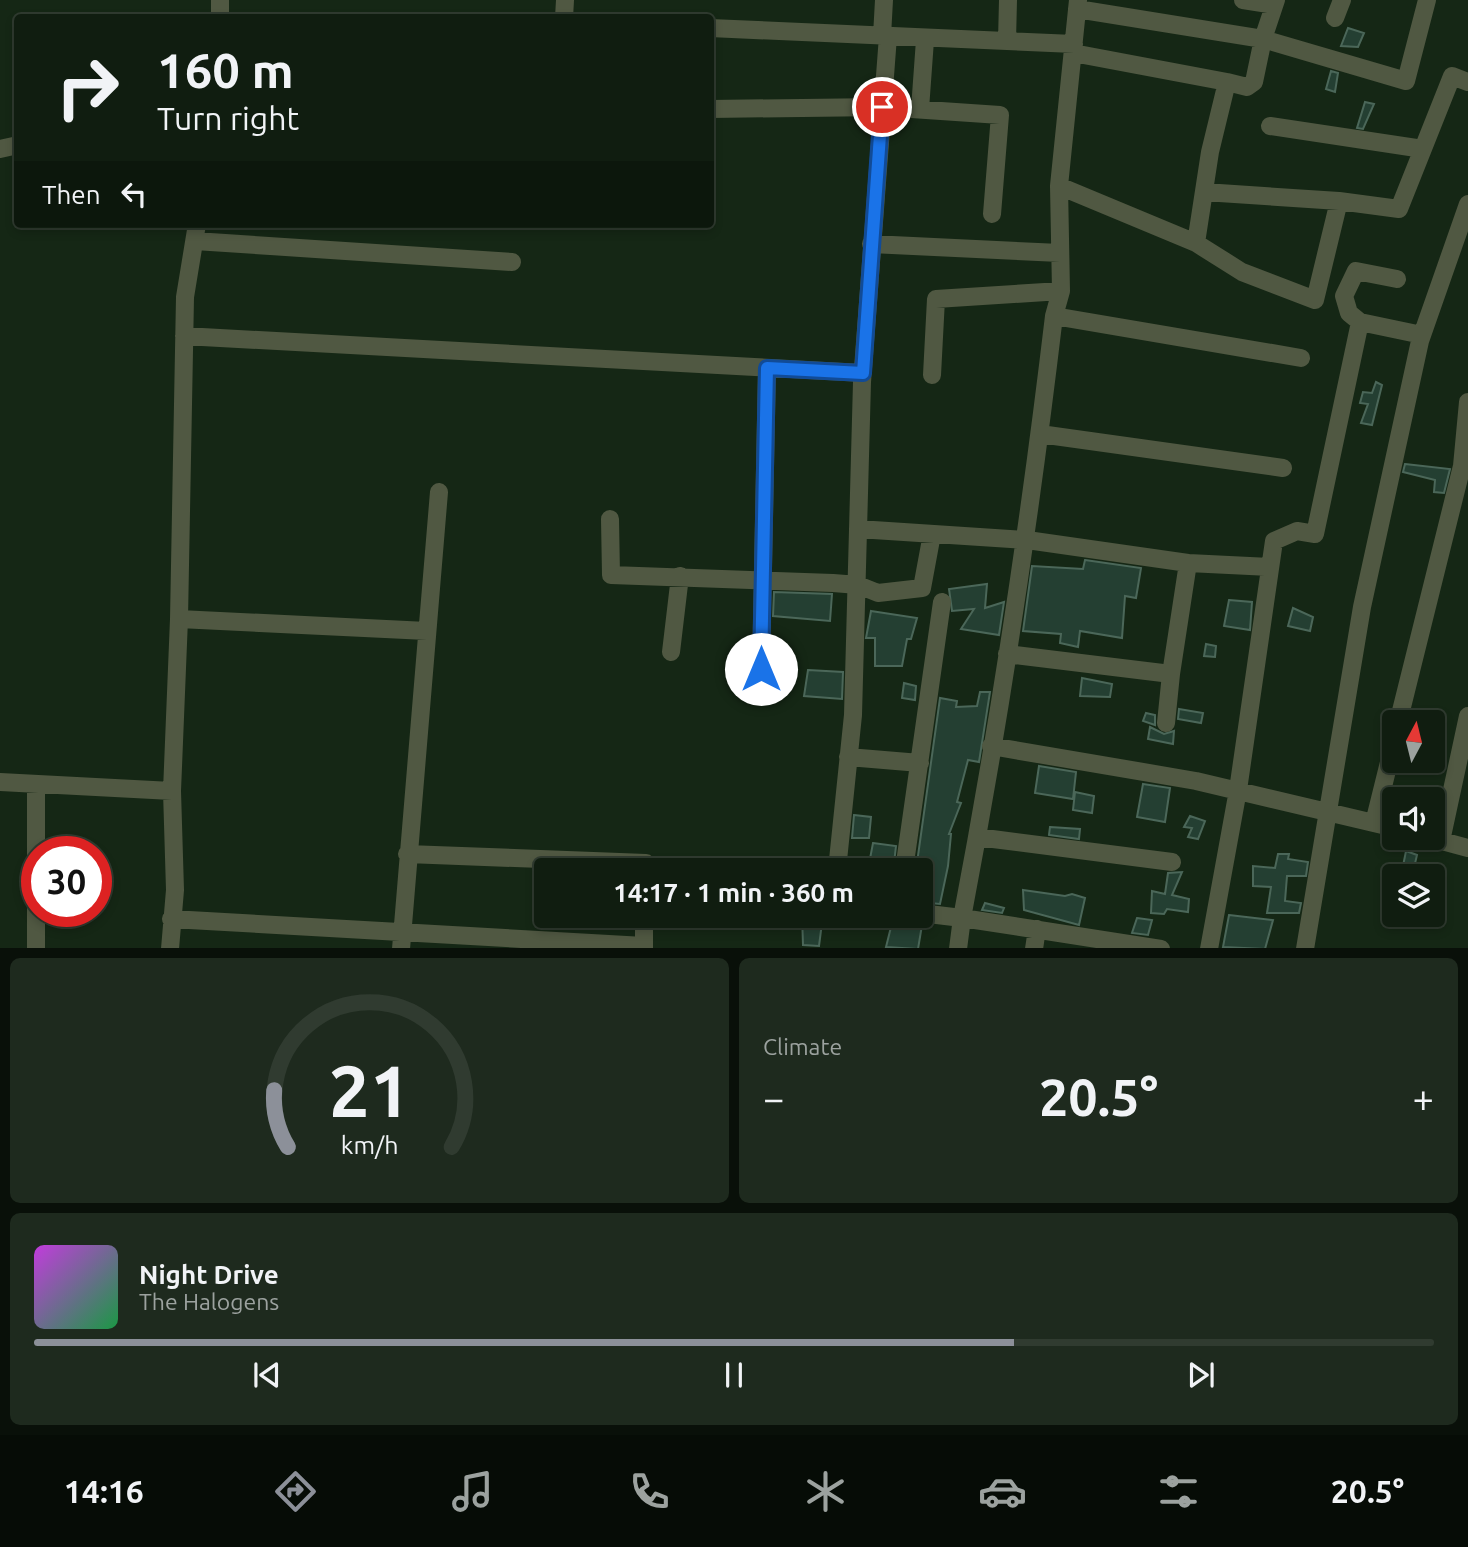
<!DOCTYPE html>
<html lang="en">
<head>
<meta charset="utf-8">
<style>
	:root { --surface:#101d10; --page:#1e2a1e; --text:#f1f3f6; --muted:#9ca29f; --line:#303b30; --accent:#8c9099 }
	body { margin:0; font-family:Ubuntu,sans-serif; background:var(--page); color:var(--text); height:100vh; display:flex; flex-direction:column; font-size:26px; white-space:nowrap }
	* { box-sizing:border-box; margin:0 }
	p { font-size:23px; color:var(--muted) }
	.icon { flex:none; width:38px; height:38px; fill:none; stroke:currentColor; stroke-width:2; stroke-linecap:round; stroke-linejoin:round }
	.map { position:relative; height:948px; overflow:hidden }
	.sheet { display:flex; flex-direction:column; gap:10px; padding:10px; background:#091009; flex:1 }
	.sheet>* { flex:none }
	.top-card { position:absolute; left:14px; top:14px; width:700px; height:214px; border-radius:7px; box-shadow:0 4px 10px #0003,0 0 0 2px var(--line); background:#101d10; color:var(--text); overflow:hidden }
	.needle { width:46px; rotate:7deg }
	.buttons { position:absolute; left:1382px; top:710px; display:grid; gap:14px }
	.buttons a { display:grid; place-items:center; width:63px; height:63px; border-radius:7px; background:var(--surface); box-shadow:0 4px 10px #0003,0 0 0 2px var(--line); font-size:35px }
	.speed { position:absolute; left:21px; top:836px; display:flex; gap:14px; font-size:35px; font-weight:700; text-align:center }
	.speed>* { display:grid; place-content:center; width:91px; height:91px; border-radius:50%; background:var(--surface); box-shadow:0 4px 10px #0003,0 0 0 2px var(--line); line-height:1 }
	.speed .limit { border:10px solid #d22; background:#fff; color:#111 }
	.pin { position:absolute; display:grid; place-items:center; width:60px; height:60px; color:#fff; margin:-30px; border:4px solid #fff; border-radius:50%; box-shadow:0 2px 7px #0007 }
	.me { position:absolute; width:77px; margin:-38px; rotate:0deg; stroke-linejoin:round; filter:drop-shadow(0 0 5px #0008) }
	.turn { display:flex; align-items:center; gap:24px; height:147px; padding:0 28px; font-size:32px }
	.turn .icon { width:91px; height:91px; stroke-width:2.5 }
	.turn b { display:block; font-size:49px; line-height:60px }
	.then { display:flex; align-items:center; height:66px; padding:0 28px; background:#0003; gap:14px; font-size:26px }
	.big { font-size:52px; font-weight:700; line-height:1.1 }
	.sheet .tile { flex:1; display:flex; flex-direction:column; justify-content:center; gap:10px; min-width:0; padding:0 24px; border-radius:10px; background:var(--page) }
	.sheet .dial { align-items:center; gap:0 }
	.dial svg { height:182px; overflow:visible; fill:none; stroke:var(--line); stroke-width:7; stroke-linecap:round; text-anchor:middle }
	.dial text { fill:var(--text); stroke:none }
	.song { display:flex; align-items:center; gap:21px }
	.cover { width:84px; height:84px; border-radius:10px; background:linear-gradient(135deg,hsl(290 70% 55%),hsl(140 70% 35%)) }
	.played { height:7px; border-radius:4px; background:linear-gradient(90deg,var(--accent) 70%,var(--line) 70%) }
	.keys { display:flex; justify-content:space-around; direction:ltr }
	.heat { display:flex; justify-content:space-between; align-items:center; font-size:38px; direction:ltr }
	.sheet .tiles { flex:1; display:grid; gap:10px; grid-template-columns:1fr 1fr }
	.tile:last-child { grid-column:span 2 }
	.trip { position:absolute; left:534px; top:858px; width:399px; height:70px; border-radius:7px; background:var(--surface); box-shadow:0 4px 10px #0003,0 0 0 2px var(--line); font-weight:700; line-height:70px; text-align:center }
	.tabs { display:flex; height:112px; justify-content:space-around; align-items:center; background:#060c06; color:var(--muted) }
	.tabs .icon { width:49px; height:49px }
	.tabs .active { color:var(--accent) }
	.tabs b { font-size:32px; color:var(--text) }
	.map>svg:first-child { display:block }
</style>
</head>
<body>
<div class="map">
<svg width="1468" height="949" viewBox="0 0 1468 949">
	<rect width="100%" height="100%" fill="#152715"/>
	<path fill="#243f32" stroke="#4b6759" stroke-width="2" d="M1348,28L1364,33L1358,47L1341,46Z
		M1331,71L1338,73L1335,92L1326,89Z
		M1365,102L1374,104L1363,129L1357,128Z
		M1376,382L1382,385L1372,425L1361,423L1368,404L1360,403L1363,392L1372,393Z
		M1405,464L1450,469L1444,493L1434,492L1435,480L1403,472Z
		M1085,560L1141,568L1136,598L1125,596L1122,638L1080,631L1078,647L1060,643L1061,634L1023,631L1032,566L1083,569Z
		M987,584L985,608L1004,602L999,635L961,629L974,609L952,611L949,589Z
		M774,592L832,594L830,621L773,616Z
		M1229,600L1252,602L1250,630L1224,626Z
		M1293,608L1313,617L1310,631L1288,626Z
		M871,611L917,618L911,639H907L902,666H875V638H866Z
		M1206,644L1216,646L1215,657L1204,656Z
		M808,670L843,672L842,699L804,696Z
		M1082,678L1112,684L1110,697L1080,696Z
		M904,683L916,686L915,700L902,698Z
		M980,692H990L979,762L968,760L957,802L961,803L949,834H951L948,866L940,904L920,902V870H916L940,698L957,701L956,707L977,706Z
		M1179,709L1203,713L1201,723L1178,719Z
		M1146,713L1155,715V725L1143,721Z
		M1150,727L1164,734L1174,731L1173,744L1148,739Z
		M1039,766L1076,772L1073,799L1035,793Z
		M1143,784L1170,788L1165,822L1137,817Z
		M1075,792L1094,796L1092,813L1073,810Z
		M854,815L871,817L869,838H852Z
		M1190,816L1205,821L1198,839L1188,837L1192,828L1184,827Z
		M1050,827L1080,829L1079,839L1049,835Z
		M873,843L896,846L894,863L869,864Z
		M1406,851L1417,855L1413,872L1403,866Z
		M1278,854H1289L1288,859L1308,862L1306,876H1287L1285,901L1301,903L1299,913H1267L1271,887L1253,886V866L1275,868Z
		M1182,872L1172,895L1189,899L1188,912L1167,909L1164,914L1151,913L1152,891L1165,894L1168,873Z
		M1023,890L1065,896L1072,894L1085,898L1079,925L1024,910Z
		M985,903L1004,908L1002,913L982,910Z
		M802,915H823L819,946L803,945Z
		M1229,915L1273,920L1265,949L1223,947Z
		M1137,918L1152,920L1148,935L1132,933Z
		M893,919L922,925L918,949L886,947Z"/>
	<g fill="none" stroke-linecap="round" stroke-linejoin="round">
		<path stroke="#505842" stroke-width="18" d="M220,0V18
			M1243,0L1274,5
			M1276,0L1263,39L1406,81L1427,0
			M1077,9L1263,39L1254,82L1247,87L1227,82
			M564,18L565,0
			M1335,18L1342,0
			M710,28L1074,44
			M882,36L884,0
			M1007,41L1008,0
			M1073,53L1227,82L1210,152L1196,243L1242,272L1315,300L1339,201
			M710,109L882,107L1000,115L992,214
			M920,109L925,40
			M1270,126L1423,149
			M0,149L18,145
			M1059,186L1196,243
			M1204,192L1339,201L1399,209L1452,76L1468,82
			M195,241L512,262
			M871,244L1060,253
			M1397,279L1356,271L1344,296L1349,313L1360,322L1422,335
			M1054,316L1301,358
			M184,336L863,373
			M932,375L936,299L1061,291
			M1040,434L1283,468
			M610,519L611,575L833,583L858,585L878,593L922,588L932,534
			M858,529L1027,540L1188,563L1171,674L1007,654
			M1188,563L1270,567
			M179,619L427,631
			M671,652L680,576
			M761,669L767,368
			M1166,723L1171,674
			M1398,723L1462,466L1468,402
			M991,746L1196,781L1395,828
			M848,757L920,763
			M0,782L172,791
			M36,786V949
			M1374,823L1395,738
			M977,837L1172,862
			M1431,838L1468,848
			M1441,841L1468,716
			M407,854L646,863L645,870
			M837,870L853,715L862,382L888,36
			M904,870L942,602
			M920,913L962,918C1000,719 1030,518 1054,316L1061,291L1059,186L1078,0
			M171,919L644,946
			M170,949L175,890L172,791L179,619L185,297L197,224
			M401,949L439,492
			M644,949V915
			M958,949L962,918L1161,949
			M1034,949L1037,929
			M1209,949L1238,790L1274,541L1297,531L1315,534L1360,322
			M1305,949L1362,607L1420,341L1468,204"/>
	</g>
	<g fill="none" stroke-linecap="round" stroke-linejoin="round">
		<g stroke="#114b97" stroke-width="18">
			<path id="route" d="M761,669L767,368L863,373L882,107"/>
		</g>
		<use href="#route" stroke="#1a73e8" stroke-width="12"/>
	</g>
</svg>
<div class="buttons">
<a><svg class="needle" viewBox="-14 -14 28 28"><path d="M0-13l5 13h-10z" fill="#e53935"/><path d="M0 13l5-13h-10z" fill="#9ca29f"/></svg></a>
<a><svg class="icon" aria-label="sound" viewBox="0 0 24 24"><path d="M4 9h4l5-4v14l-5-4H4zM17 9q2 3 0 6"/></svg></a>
<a><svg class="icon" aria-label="layers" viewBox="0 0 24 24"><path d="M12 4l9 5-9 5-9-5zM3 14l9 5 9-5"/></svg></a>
</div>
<div class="speed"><div class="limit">30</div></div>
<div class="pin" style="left:882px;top:107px;background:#d93025"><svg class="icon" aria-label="arrive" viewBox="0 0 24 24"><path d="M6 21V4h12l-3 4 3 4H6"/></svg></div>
<svg class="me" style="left:761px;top:669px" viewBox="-20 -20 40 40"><circle r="19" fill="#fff"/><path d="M0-13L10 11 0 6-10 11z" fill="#1a73e8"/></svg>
<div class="trip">14:17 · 1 min · 360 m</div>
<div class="top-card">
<div class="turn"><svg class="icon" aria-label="right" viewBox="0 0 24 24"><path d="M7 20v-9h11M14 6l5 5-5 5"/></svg><div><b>160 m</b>Turn right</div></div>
<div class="then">Then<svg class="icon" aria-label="left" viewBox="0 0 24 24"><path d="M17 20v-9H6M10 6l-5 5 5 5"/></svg></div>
</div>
</div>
<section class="sheet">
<div class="tiles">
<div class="tile dial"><svg viewBox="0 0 100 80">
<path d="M14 69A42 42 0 1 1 86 69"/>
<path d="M14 69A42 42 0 0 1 8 44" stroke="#8c9099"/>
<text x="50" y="56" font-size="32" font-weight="700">21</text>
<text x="50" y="72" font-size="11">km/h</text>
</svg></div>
<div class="tile"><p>Climate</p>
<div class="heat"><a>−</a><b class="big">20.5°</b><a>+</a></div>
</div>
<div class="tile">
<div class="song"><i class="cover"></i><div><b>Night Drive</b><p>The Halogens</p></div></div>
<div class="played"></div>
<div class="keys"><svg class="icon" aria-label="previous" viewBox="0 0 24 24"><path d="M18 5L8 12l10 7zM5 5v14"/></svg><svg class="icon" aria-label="pause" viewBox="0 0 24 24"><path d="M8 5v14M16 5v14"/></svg><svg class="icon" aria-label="next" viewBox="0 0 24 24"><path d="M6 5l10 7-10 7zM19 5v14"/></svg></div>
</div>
</div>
</section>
<nav class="tabs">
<b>14:16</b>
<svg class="icon active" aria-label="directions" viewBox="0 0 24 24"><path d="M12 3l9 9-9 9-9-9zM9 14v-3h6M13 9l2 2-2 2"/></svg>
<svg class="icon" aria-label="music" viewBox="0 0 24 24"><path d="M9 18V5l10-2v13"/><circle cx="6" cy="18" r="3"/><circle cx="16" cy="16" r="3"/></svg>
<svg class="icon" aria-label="phone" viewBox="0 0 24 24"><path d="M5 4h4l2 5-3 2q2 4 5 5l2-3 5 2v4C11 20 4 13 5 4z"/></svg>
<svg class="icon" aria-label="climate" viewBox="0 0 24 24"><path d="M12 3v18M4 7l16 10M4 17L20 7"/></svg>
<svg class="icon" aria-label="car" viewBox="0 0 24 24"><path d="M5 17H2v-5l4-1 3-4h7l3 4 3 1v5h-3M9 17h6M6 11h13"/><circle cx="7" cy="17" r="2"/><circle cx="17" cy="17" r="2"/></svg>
<svg class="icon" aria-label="filters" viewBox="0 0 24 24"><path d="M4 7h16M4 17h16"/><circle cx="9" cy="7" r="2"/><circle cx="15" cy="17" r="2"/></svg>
<b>20.5°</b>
</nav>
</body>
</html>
